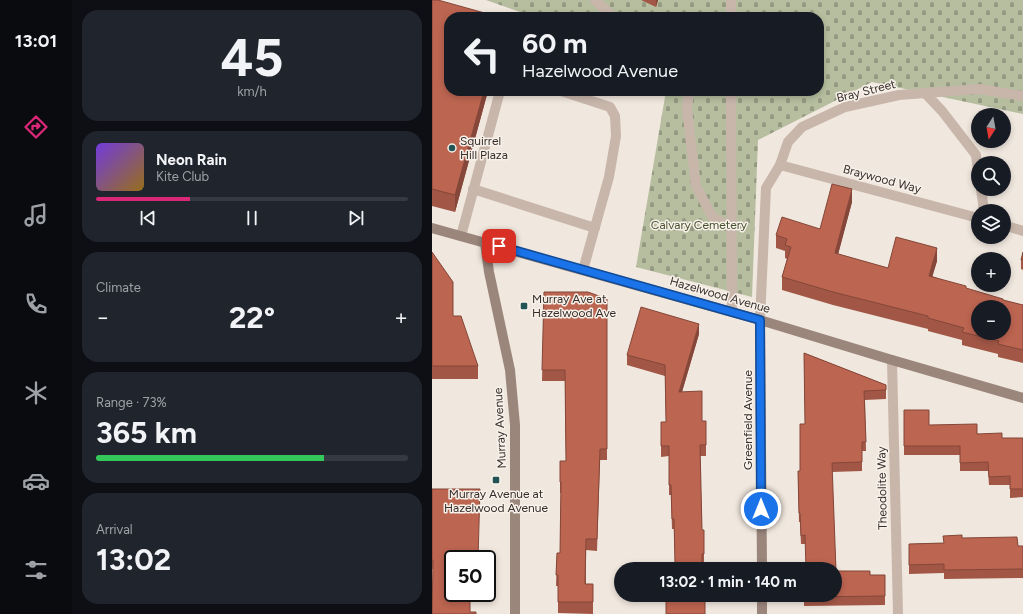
<!DOCTYPE html>
<html lang="en">
<head>
<meta charset="utf-8">
<style>
	:root { --surface:#171b24; --page:#20242c; --text:#f1f3f6; --muted:#9ea1a6; --line:#363941; --accent:#db2777 }
	body { margin:0; font-family:Figtree,sans-serif; background:var(--page); color:var(--text); height:100vh; display:flex; flex-direction:column; font-size:15px; white-space:nowrap }
	* { box-sizing:border-box; margin:0 }
	p { font-size:13px; color:var(--muted) }
	.icon { flex:none; width:22px; height:22px; fill:none; stroke:currentColor; stroke-width:2; stroke-linecap:round; stroke-linejoin:round }
	.map { position:relative; flex:1; overflow:hidden }
	.panel { display:flex; flex-direction:column; gap:10px; padding:10px; background:#0d0f14; width:360px }
	.panel>* { flex:none }
	.banner { position:absolute; left:12px; top:12px; width:380px; height:84px; border-radius:16px; box-shadow:0 2px 6px #0003; background:#171b24; color:var(--text); overflow:hidden }
	.needle { width:26px; rotate:191deg }
	.fabs { position:absolute; left:539px; top:108px; display:grid; gap:8px }
	.fabs a { display:grid; place-items:center; width:40px; height:40px; border-radius:50%; background:var(--surface); box-shadow:0 2px 6px #0003; font-size:20px }
	.speed { position:absolute; left:12px; top:550px; display:flex; gap:8px; font-size:20px; font-weight:700; text-align:center }
	.speed>* { display:grid; place-content:center; width:52px; height:52px; border-radius:50%; background:var(--surface); box-shadow:0 2px 6px #0003; line-height:1 }
	.speed .limit { border:2px solid #111; border-radius:6px; background:#fff; color:#111 }
	.pin { position:absolute; display:grid; place-items:center; width:34px; height:34px; color:#fff; margin:-17px; border-radius:8px; box-shadow:0 2px 6px #0006 }
	.me { position:absolute; width:44px; margin:-22px; rotate:0deg; stroke-linejoin:round; filter:drop-shadow(0 0 3px #0008) }
	.turn { display:flex; align-items:center; gap:14px; height:84px; padding:0 12px; font-size:18px }
	.turn .icon { width:52px; height:52px; stroke-width:2.5 }
	.turn b { display:block; font-size:28px; line-height:34px }
	.big { font-size:30px; font-weight:700; line-height:1.1 }
	.panel .tile { flex:1; display:flex; flex-direction:column; justify-content:center; gap:6px; min-width:0; padding:0 14px; border-radius:16px; background:var(--page) }
	.panel .dial { align-items:center; gap:0 }
	.dial b { font-size:52px; line-height:1 }
	.song { display:flex; align-items:center; gap:12px }
	.cover { width:48px; height:48px; border-radius:6px; background:linear-gradient(135deg,hsl(260 70% 55%),hsl(40 70% 35%)) }
	.played { height:4px; border-radius:2px; background:linear-gradient(90deg,var(--accent) 30%,var(--line) 30%) }
	.keys { display:flex; justify-content:space-around; direction:ltr }
	.heat { display:flex; justify-content:space-between; align-items:center; font-size:22px; direction:ltr }
	.charge { height:6px; border-radius:3px; background:linear-gradient(90deg,#34c759 73%,var(--line) 0) }
	.trip { position:absolute; left:182px; top:562px; width:228px; height:40px; border-radius:20px; background:var(--surface); box-shadow:0 2px 6px #0003; font-weight:700; line-height:40px; text-align:center }
	main { display:flex; flex:1; min-height:0 }
	.tab-bar { display:flex; flex-direction:column; width:72px; justify-content:space-around; align-items:center; background:#090b0e; color:var(--muted) }
	.tab-bar .icon { width:28px; height:28px }
	.tab-bar .current { color:var(--accent) }
	.tab-bar b { font-size:18px; color:var(--text) }
	.map>svg:first-child { display:block }
</style>
</head>
<body>
<main>
<nav class="tab-bar">
<b>13:01</b>
<svg class="icon current" aria-label="directions" viewBox="0 0 24 24"><path d="M12 3l9 9-9 9-9-9zM9 14v-3h6M13 9l2 2-2 2"/></svg>
<svg class="icon" aria-label="music" viewBox="0 0 24 24"><path d="M9 18V5l10-2v13"/><circle cx="6" cy="18" r="3"/><circle cx="16" cy="16" r="3"/></svg>
<svg class="icon" aria-label="phone" viewBox="0 0 24 24"><path d="M5 4h4l2 5-3 2q2 4 5 5l2-3 5 2v4C11 20 4 13 5 4z"/></svg>
<svg class="icon" aria-label="climate" viewBox="0 0 24 24"><path d="M12 3v18M4 7l16 10M4 17L20 7"/></svg>
<svg class="icon" aria-label="car" viewBox="0 0 24 24"><path d="M5 17H2v-5l4-1 3-4h7l3 4 3 1v5h-3M9 17h6M6 11h13"/><circle cx="7" cy="17" r="2"/><circle cx="17" cy="17" r="2"/></svg>
<svg class="icon" aria-label="filters" viewBox="0 0 24 24"><path d="M4 7h16M4 17h16"/><circle cx="9" cy="7" r="2"/><circle cx="15" cy="17" r="2"/></svg>
</nav>
<section class="panel">
<div class="tile dial"><b>45</b><p>km/h</p></div>
<div class="tile">
<div class="song"><i class="cover"></i><div><b>Neon Rain</b><p>Kite Club</p></div></div>
<div class="played"></div>
<div class="keys"><svg class="icon" aria-label="previous" viewBox="0 0 24 24"><path d="M18 5L8 12l10 7zM5 5v14"/></svg><svg class="icon" aria-label="pause" viewBox="0 0 24 24"><path d="M8 5v14M16 5v14"/></svg><svg class="icon" aria-label="next" viewBox="0 0 24 24"><path d="M6 5l10 7-10 7zM19 5v14"/></svg></div>
</div>
<div class="tile"><p>Climate</p>
<div class="heat"><a>−</a><b class="big">22°</b><a>+</a></div>
</div>
<div class="tile"><p>Range · 73%</p><b class="big">365 km</b><div class="charge"></div></div>
<div class="tile"><p>Arrival</p><b class="big">13:02</b></div>
</section>
<div class="map">
<svg width="591" height="614" viewBox="0 0 591 614">
	<defs>
		<pattern id="cemetery-stones" width="16" height="16" patternUnits="userSpaceOnUse"><rect width="16" height="16" fill="#b6be9f"/><path d="M2 7V4a2 2 0 0 1 4 0v3zM10 15v-3a2 2 0 0 1 4 0v3z" fill="#959b82"/></pattern>
	</defs>
	<rect width="100%" height="100%" fill="#f0e7de"/>
	<path fill="url(#cemetery-stones)" d="M54,0H591V114L440,82L326,140L320,297L204,267L234,91H387V17H102Z"/>
	<g fill="none" stroke-linecap="round" stroke-linejoin="round">
		<path stroke="#c8b6ab" stroke-width="10" d="M163,0L180,16L182,17
			M299,0V17
			M129,91L178,107L183,116L184,136L177,177L151,270
			M257,91L255,109L264,186L281,218L299,227
			M299,91L300,312
			M493,93L510,111L544,155L546,171
			M348,165L356,142L370,127L413,107L467,95L547,89L591,96
			M41,189L163,228
			M549,189L552,211
			M29,236L68,91
			M460,360L466,614"/>
		<path stroke="#c8b6ab" stroke-width="10" d="M572,225L591,231
			M328,320L334,188L348,165L546,218"/>
		<path stroke="#9b867c" stroke-width="10" d="M0,228L328,320L460,360L591,398
			M53,243L57,272L78,370L83,425V614
			M328,320L330,569
			M330,595V614"/>
	</g>
	<path fill="#a25746" d="M0,0L17,91H56L23,212L0,206Z
		M209,0H226L224,7Z
		M420,202L406,254L456,268L505,261L500,276L534,289L571,300L591,305V363L566,357V354L530,345V340L496,331V329L401,305L350,290V277L355,259L353,258V251L344,248V235L388,229Z
		M0,252L21,316L46,366V379H0Z
		M591,252V270L589,269V260Z
		M112,292L175,299V460H168L165,551L154,550V584H161V614L126,613V586H124L125,553H128L129,493H128V461H134L133,381H110Z
		M267,334L250,392L270,421H274V456H268L270,530H272V564H270L243,563L242,529H240L239,495H237V456L229,457V422H234L233,376L195,365V355Z
		M372,353L454,385V399L433,400L434,451H430V471L400,472L404,571L438,575H453V605L372,606V595H403L373,544H369L368,522H367L366,471H368L373,424Z
		M472,410L497,425L570,438H591V497L578,498V485H557L556,471H528V455H472Z
		M0,489L21,559L38,612L0,614L1,569H0Z
		M530,538L586,546H591V578L512,579V573L477,574V544L512,543Z"/>
	<path fill="#844739" d="M224,0H226L224,7Z
		M52,91H56L23,212V195Z
		M420,189V202L403,266V253Z
		M505,248V261L497,288V276Z
		M267,324V334L247,402V392Z"/>
	<path fill="#bc6551" stroke="#844739" fill-rule="evenodd" d="M0,0H6L67,17H17V91H52L23,195L0,189Z
		M400,184L420,189L403,253L456,268L464,237L505,248L497,276L534,286V288L571,299V300L591,305V350L566,344L567,341L530,332L532,328L496,318V316L401,292L350,277L359,247L353,245L355,239L344,235L350,217L388,229ZM546,307H572V333H546Z
		M0,252L21,282V316H29L46,366H0Z
		M591,252V260H589Z
		M112,292H156L175,299V449H168L165,539H154L153,584H161V602H126V575H124L125,553H128L129,482H128V461H134L133,370H110Z
		M209,307L267,324L247,392L270,391V421H274V445H268L270,530H272V554H270V569H240V563H243L242,519H240L239,485H237V446H229V422H234L233,365L195,355Z
		M372,353L454,385V390L432,391L434,442H430V462L400,463L404,571H438V575H453V596L372,597V595H403V569H374L373,535L369,536L368,513H367L366,471H368V424H373Z
		M472,410H497V425L545,424V434L570,433V438H591V489H578V476L557,477L556,462L528,463V446H472Z
		M0,489H48L46,559H21V593H38V612H44V614H0L1,560H0Z
		M530,535V538L585,537L586,546H591V569L512,570V564L477,565V544L512,543L511,536Z
		M240,595H271V596H273V614H234V597H240Z"/>
	<g fill="none" stroke-linecap="round" stroke-linejoin="round">
		<g stroke="#114b97" stroke-width="10">
			<path id="route" d="M67,246L328,320L329,509"/>
		</g>
		<use href="#route" stroke="#1a73e8" stroke-width="7"/>
	</g>
	<g fill="#225454" stroke="#f8f1ea" stroke-width="1.5">
		<circle cx="20" cy="148" r="4"/>
		<rect x="88" y="302" width="8" height="8" rx="2"/>
		<rect x="60" y="476" width="8" height="8" rx="2"/>
	</g>
	<g text-anchor="middle" dominant-baseline="central" stroke-width="3" stroke-linejoin="round" paint-order="stroke">
		<g font-size="12" fill="#362d2a" stroke="#f8f1ea">
			<text transform="translate(434 91) rotate(-14)">Bray Street</text>
			<text transform="translate(450 179) rotate(15)">Braywood Way</text>
			<text transform="translate(288 295) rotate(16)">Hazelwood Avenue</text>
			<text transform="translate(316 420) rotate(-90)">Greenfield Avenue</text>
			<text transform="translate(68 428) rotate(-93)">Murray Avenue</text>
			<text transform="translate(450 488) rotate(-91)">Theodolite Way</text>
		</g>
		<g font-size="12" fill="#362d2a" stroke="#f8f1ea" text-anchor="start">
			<text x="28" y="141">Squirrel<tspan x="28" dy="14">Hill Plaza</tspan></text>
			<text x="100" y="299">Murray Ave at<tspan x="100" dy="14">Hazelwood Ave</tspan></text>
			<text x="64" y="494" text-anchor="middle">Murray Avenue at<tspan x="64" dy="14">Hazelwood Avenue</tspan></text>
		</g>
		<g font-size="12" fill="#47522f" stroke="#f8f1ea">
			<text x="267" y="225">Calvary Cemetery</text>
		</g>
	</g>
</svg>
<div class="fabs">
<a><svg class="needle" viewBox="-14 -14 28 28"><path d="M0-13l5 13h-10z" fill="#e53935"/><path d="M0 13l5-13h-10z" fill="#9ea1a6"/></svg></a>
<a><svg class="icon" aria-label="search" viewBox="0 0 24 24"><circle cx="10" cy="10" r="6"/><path d="M15 15l6 6"/></svg></a>
<a><svg class="icon" aria-label="layers" viewBox="0 0 24 24"><path d="M12 4l9 5-9 5-9-5zM3 14l9 5 9-5"/></svg></a>
<a>+</a>
<a>−</a>
</div>
<div class="speed"><div class="limit">50</div></div>
<div class="pin" style="left:67px;top:246px;background:#d93025"><svg class="icon" aria-label="arrive" viewBox="0 0 24 24"><path d="M6 21V4h12l-3 4 3 4H6"/></svg></div>
<svg class="me" style="left:329px;top:509px" viewBox="-20 -20 40 40"><circle r="17" fill="#1a73e8" stroke="#fff" stroke-width="3"/><path d="M0-11L8 9 0 5-8 9z" fill="#fff"/></svg>
<div class="trip">13:02 · 1 min · 140 m</div>
<div class="banner">
<div class="turn"><svg class="icon" aria-label="left" viewBox="0 0 24 24"><path d="M17 20v-9H6M10 6l-5 5 5 5"/></svg><div><b>60 m</b>Hazelwood Avenue</div></div>
</div>
</div>
</main>
</body>
</html>
